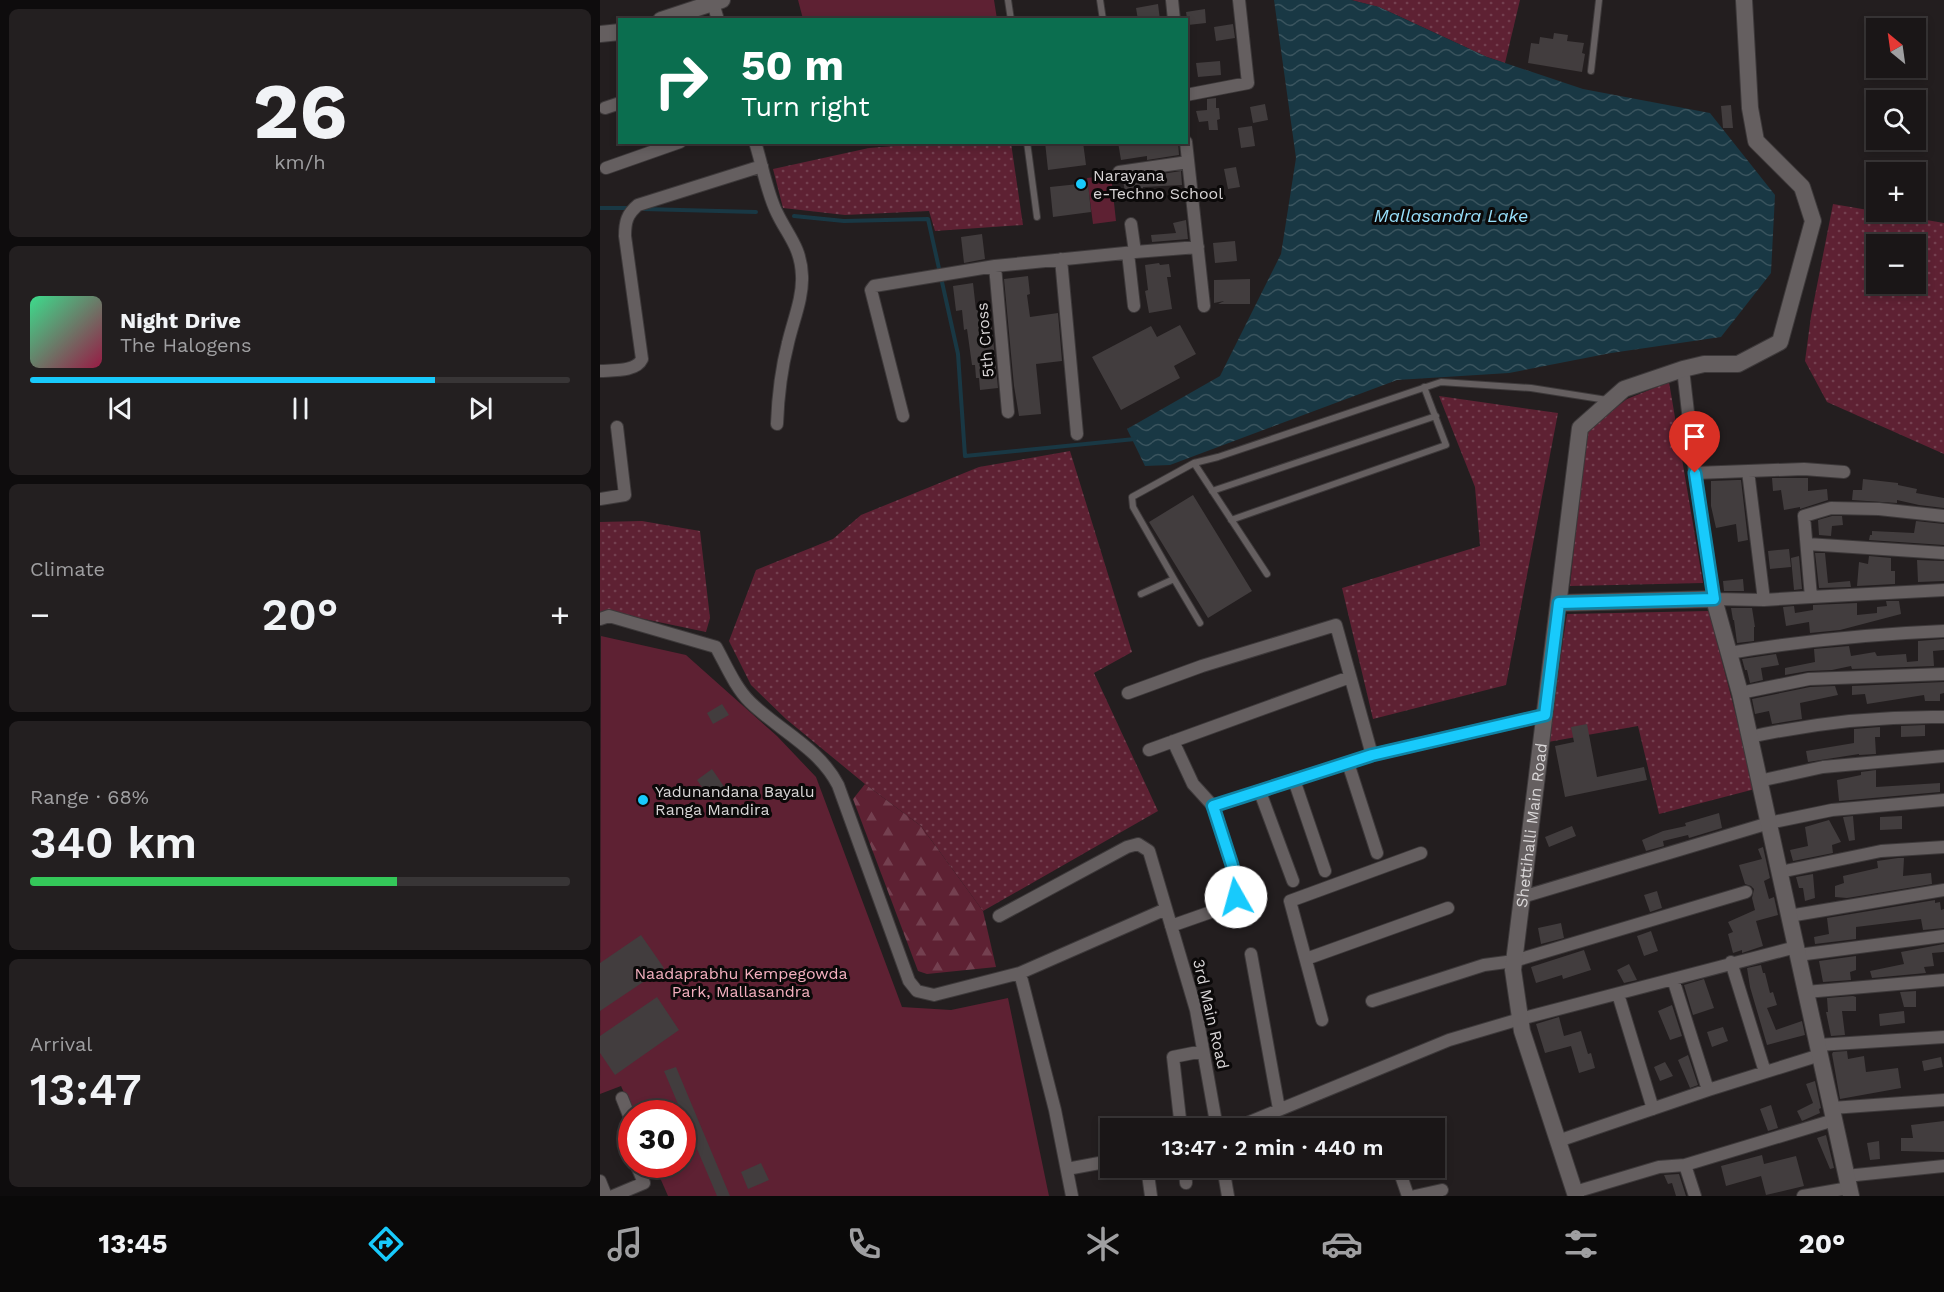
<!DOCTYPE html>
<html lang="en">
<head>
<meta charset="utf-8">
<style>
	:root { --surface:#1a1617; --page:#231f20; --text:#f1f3f6; --muted:#9f9fa1; --line:#383536; --accent:#18cafc }
	body { margin:0; font-family:"Work Sans",sans-serif; background:var(--page); color:var(--text); height:100vh; display:flex; flex-direction:column; font-size:22px; white-space:nowrap }
	* { box-sizing:border-box; margin:0 }
	p { font-size:20px; color:var(--muted) }
	.icon { flex:none; width:33px; height:33px; fill:none; stroke:currentColor; stroke-width:2; stroke-linecap:round; stroke-linejoin:round }
	.map { position:relative; flex:1; overflow:hidden }
	.details { display:flex; flex-direction:column; gap:9px; padding:9px; background:#0e0c0d; width:600px }
	.details>* { flex:none }
	.top-card { position:absolute; left:18px; top:18px; width:570px; height:126px; border-radius:0px; box-shadow:0 3px 9px #0003,0 0 0 2px var(--line); background:#0b6e4f; color:#fff; overflow:hidden }
	.needle { width:39px; rotate:331deg }
	.controls { position:absolute; left:1266px; top:18px; display:grid; gap:12px }
	.controls a { display:grid; place-items:center; width:60px; height:60px; border-radius:0px; background:var(--surface); box-shadow:0 3px 9px #0003,0 0 0 2px var(--line); font-size:30px }
	.speed { position:absolute; left:18px; top:1100px; display:flex; gap:12px; font-size:30px; font-weight:700; text-align:center }
	.speed>* { display:grid; place-content:center; width:78px; height:78px; border-radius:50%; background:var(--surface); box-shadow:0 3px 9px #0003,0 0 0 2px var(--line); line-height:1 }
	.speed .limit { border:9px solid #d22; background:#fff; color:#111 }
	.pin { position:absolute; display:grid; place-items:center; width:51px; height:51px; color:#fff; margin:-62px -26px; border-radius:50% 50% 50% 0; rotate:-45deg; box-shadow:0 0 6px #0007 }
	.pin .icon { rotate:45deg }
	.me { position:absolute; width:66px; margin:-33px; rotate:353deg; stroke-linejoin:round; filter:drop-shadow(0 0 4px #0008) }
	.turn { display:flex; align-items:center; gap:21px; height:126px; padding:0 24px; font-size:27px }
	.turn .icon { width:78px; height:78px; stroke-width:2.5 }
	.turn b { display:block; font-size:42px; line-height:51px }
	.big { font-size:45px; font-weight:600; line-height:1.1 }
	.details .card { flex:1; display:flex; flex-direction:column; justify-content:center; gap:9px; min-width:0; padding:0 21px; border-radius:9px; background:var(--page) }
	.details .dial { align-items:center; gap:0 }
	.dial b { font-size:78px; line-height:1 }
	.song { display:flex; align-items:center; gap:18px }
	.cover { width:72px; height:72px; border-radius:9px; background:linear-gradient(135deg,hsl(150 70% 55%),hsl(340 70% 35%)) }
	.played { height:6px; border-radius:3px; background:linear-gradient(90deg,var(--accent) 75%,var(--line) 75%) }
	.keys { display:flex; justify-content:space-around; direction:ltr }
	.heat { display:flex; justify-content:space-between; align-items:center; font-size:33px; direction:ltr }
	.charge { height:9px; border-radius:4px; background:linear-gradient(90deg,#34c759 68%,var(--line) 0) }
	.trip { position:absolute; left:500px; top:1118px; width:345px; height:60px; border-radius:0px; background:var(--surface); box-shadow:0 3px 9px #0003,0 0 0 2px var(--line); font-weight:600; line-height:60px; text-align:center }
	.tabs { display:flex; height:96px; justify-content:space-around; align-items:center; background:#0a0909; color:var(--muted) }
	.tabs .icon { width:42px; height:42px }
	.tabs .on { color:var(--accent) }
	.tabs b { font-size:27px; color:var(--text) }
	main { display:flex; flex:1; min-height:0 }
	.map>svg:first-child { display:block }
</style>
</head>
<body>
<main>
<section class="details">
<div class="card dial"><b>26</b><p>km/h</p></div>
<div class="card">
<div class="song"><i class="cover"></i><div><b>Night Drive</b><p>The Halogens</p></div></div>
<div class="played"></div>
<div class="keys"><svg class="icon" aria-label="previous" viewBox="0 0 24 24"><path d="M18 5L8 12l10 7zM5 5v14"/></svg><svg class="icon" aria-label="pause" viewBox="0 0 24 24"><path d="M8 5v14M16 5v14"/></svg><svg class="icon" aria-label="next" viewBox="0 0 24 24"><path d="M6 5l10 7-10 7zM19 5v14"/></svg></div>
</div>
<div class="card"><p>Climate</p>
<div class="heat"><a>−</a><b class="big">20°</b><a>+</a></div>
</div>
<div class="card"><p>Range · 68%</p><b class="big">340 km</b><div class="charge"></div></div>
<div class="card"><p>Arrival</p><b class="big">13:47</b></div>
</section>
<div class="map">
<svg width="1344" height="1196" viewBox="0 0 1344 1196">
	<defs>
		<pattern id="grass-dots" width="8" height="8" patternUnits="userSpaceOnUse" patternTransform="scale(1.5)"><rect width="8" height="8" fill="#5e2133"/><path d="M2 2h.1M6 6h.1" fill="none" stroke="#744050" stroke-width="1.8" stroke-linecap="round"/></pattern>
		<pattern id="forest-firs" width="22" height="20" patternUnits="userSpaceOnUse" patternTransform="scale(1.5)"><rect width="22" height="20" fill="#5e2133"/><path d="M5 1l3.5 6h-7zM16 11l3.5 6h-7z" fill="#744050"/></pattern>
		<pattern id="water-waves" width="16" height="10" patternUnits="userSpaceOnUse" patternTransform="scale(1.5)"><rect width="16" height="10" fill="#193844"/><path d="M0 5q4-4 8 0t8 0" fill="none" stroke="#3a545e"/></pattern>
	</defs>
	<rect width="100%" height="100%" fill="#231e1f"/>
	<path fill="url(#grass-dots)" fill-rule="evenodd" d="M751,0H920L905,63L887,57L779,7Z
		M347,142L411,143L423,225L335,231L329,211L245,215L183,208L173,169L269,148Z
		M1233,204L1344,223V454L1227,402L1205,361L1211,316ZM1316,244V284H1276V244Z
		M1069,382L1103,583L970,586L986,430L1027,399Z
		M839,396L958,413L906,685L773,719L742,588L880,546L875,487Z
		M470,451L532,652L494,673L558,811L383,911L321,826L265,784L186,719L151,685L129,641L156,570L233,539L261,515L379,467Z
		M42,521L100,531L110,618L106,632L6,611L0,612V522Z
		M1109,611L1155,789L1059,814L1038,726L948,742L967,614Z"/>
	<path fill="url(#forest-firs)" d="M265,784L321,826L383,911L396,967L327,974L318,971L253,799Z"/>
	<path fill="#5e2133" d="M198,0H394L397,19H203Z
		M511,175L516,221L493,224L487,178Z
		M1,636L86,655L177,736L216,777L302,1007L351,1010L408,998L449,1196H68L54,1164H82V1113H33L21,1086L0,1094Z"/>
	<path fill="url(#water-waves)" d="M674,0H751L779,7L887,57L983,89L1110,113L1175,195L1171,273L1121,337L1011,353L909,373L797,380L570,465L545,466L527,429L620,376L681,254L696,158Z"/>
	<g fill="none" stroke-linecap="round" stroke-linejoin="round">
		<path stroke="#193844" stroke-width="4" d="M0,208H30
			M43,209L156,212
			M194,216L244,221L328,219L358,354L365,456L535,439"/>
	</g>
	<path fill="#423d3e" d="M558,4L560,20H538L536,8Z
		M605,9L606,23L588,25L586,12Z
		M633,24L635,38L616,41L614,27Z
		M954,33L968,35L967,41L984,43L982,53L985,54L982,72L928,63L931,43L939,44L940,37L953,39Z
		M620,61L621,75L598,77L596,63Z
		M616,98V108H619L620,119L617,120L618,130H609L608,121L599,122L596,111L607,110V99Z
		M665,104L668,120L653,123L650,107Z
		M1131,105L1133,128H1123L1121,106Z
		M652,126L655,146L641,148L638,128Z
		M445,142H483L486,165L448,170Z
		M518,142H578L579,155L547,160V156L521,160Z
		M636,167L640,187L628,189L624,169Z
		M581,171L582,185L543,187V191L525,193L523,180Z
		M488,183L491,212L453,217L450,187Z
		M586,220L588,239L552,242L551,235L576,233L573,223Z
		M382,234L385,259L364,263L361,237Z
		M635,241L637,261L615,263L613,243Z
		M559,263L560,265L569,264L571,277H567L572,309L549,313L545,291L548,290L545,265Z
		M428,276L430,294L427,295L430,317L458,313L462,361L436,364L441,414L419,416L414,386L404,279Z
		M650,279V304H618L624,301L614,303V280Z
		M373,283L376,310L390,308L398,388L380,390L379,378H376L375,365H372L367,329L364,330L362,310L356,311L353,286Z
		M580,325L596,354L574,366L580,378L521,410L492,357L551,326L557,337Z
		M1172,478H1208V491L1227,489L1228,500L1200,509V507L1184,510L1181,490L1173,491Z
		M1263,479L1298,483V485L1317,489L1316,493L1344,498V508L1319,505L1297,500V503L1252,500L1253,490H1262Z
		M1137,480H1141L1148,540L1138,542L1136,524L1116,528L1111,506V481Z
		M593,495L652,591L608,618L549,522Z
		M1232,516H1242L1243,525L1232,526L1231,536L1219,535L1218,520Z
		M1316,521L1344,524V545L1269,540L1270,535H1272V531L1314,533Z
		M1189,549L1191,567L1170,569L1168,551Z
		M1215,553H1225L1228,583L1250,581L1251,587L1219,588Z
		M1199,556L1202,589L1194,590L1191,558Z
		M1269,556L1291,558V571H1295V584L1257,586L1259,562L1268,564Z
		M1317,560L1344,561V581L1318,582Z
		M1143,579L1144,591H1124L1123,581Z
		M1286,601H1299L1301,614L1240,630L1210,633L1209,622L1186,626L1183,607L1194,606L1195,613L1213,610V605L1257,603V615L1277,613V607L1287,606Z
		M1131,608H1152L1155,627H1154V641L1137,643L1134,620H1133Z
		M1344,639V650L1333,651L1334,666L1252,669L1251,666L1232,670L1208,671L1185,675V668L1215,662L1214,649L1249,646L1251,656L1275,652L1277,656L1306,654L1307,662L1318,661V641Z
		M1176,654L1179,665L1161,668L1163,680L1150,683L1147,670H1145L1142,659Z
		M1344,682V693L1340,694V701H1325L1324,695L1267,704L1265,694L1252,695V686Z
		M1235,686L1238,695L1200,703L1202,719L1172,724L1169,711L1155,714L1152,699L1210,687Z
		M122,704L129,715L113,724L107,713Z
		M987,724L997,777L1044,767L1047,780L965,797L955,746L974,742L971,727Z
		M1325,725V736L1301,737V726Z
		M1280,727V737H1275L1276,754L1259,755V754L1208,762L1206,751L1254,743V729Z
		M112,769L125,788L110,799L97,780Z
		M1276,770V787L1340,783V792L1239,801L1237,780L1261,775V772Z
		M1119,813L1122,828L1089,838L1088,835L1063,841L1064,846L1046,851L1042,840L1063,831L1086,826L1085,823Z
		M1253,816L1255,840L1249,841L1243,817Z
		M1302,816V829L1280,830V817Z
		M1229,820L1241,842L1232,845L1233,853L1193,861L1190,850L1208,846L1205,827Z
		M972,826L976,836L949,847L945,837Z
		M1163,847L1170,878L1164,881L1169,899L1174,897L1178,915L1156,921L1163,946L1142,953V950L1133,953L1128,934L1133,932L1128,922L1155,910L1152,898L1154,889L1151,886L1145,884L1139,865L1162,859L1158,849Z
		M1298,858H1304L1303,876L1331,873L1332,884L1247,898L1235,897V886L1244,883L1243,876L1278,868L1277,861Z
		M1213,874L1215,898L1205,901L1203,888H1199L1196,877Z
		M1057,891L1062,908L1050,912L1044,895Z
		M1335,900V903L1340,902L1341,910L1344,909V928L1323,930L1321,919L1256,927V939L1215,944L1214,937L1229,934L1227,918Z
		M961,923L964,938L941,944L938,928Z
		M1051,931L1058,951L1044,956L1037,936Z
		M41,935L64,968L0,1011V963Z
		M1344,944V952L1332,953L1334,966L1324,967L1326,973L1272,978L1270,971L1304,964L1301,952Z
		M984,950L991,970L963,979L962,975L936,983L931,967Z
		M1256,956V970L1250,972L1251,980L1223,982L1219,961Z
		M1029,964L1037,980L1024,983L1017,970Z
		M1161,965L1163,973H1165L1170,993L1173,992L1177,1005L1167,1008L1176,1030L1202,1021L1205,1035L1167,1045L1150,987L1147,968Z
		M1104,979L1114,1008L1093,1015L1084,985Z
		M1316,991V1007H1304L1300,992Z
		M1253,996L1256,997V1011H1242L1245,1035L1231,1036L1226,1012H1228L1227,998Z
		M57,997L79,1030L15,1075L0,1053V1036Z
		M1072,1005L1082,1036L1070,1040L1058,1011Z
		M1304,1011L1305,1023L1280,1026L1279,1014Z
		M959,1017L964,1036L981,1031L988,1054L991,1053L995,1068L979,1073L971,1046L945,1053L936,1024Z
		M1123,1027L1128,1041L1112,1047L1107,1032Z
		M1247,1051L1248,1059L1264,1056L1266,1072L1298,1068L1301,1088L1240,1099L1232,1054L1233,1052Z
		M1088,1055L1098,1085L1090,1088L1078,1060Z
		M1341,1057L1343,1067L1324,1071L1322,1061Z
		M1065,1062L1073,1076L1060,1081L1054,1067Z
		M76,1067L130,1196H117L64,1071Z
		M1215,1081L1221,1108L1219,1109L1220,1113L1202,1121L1197,1111L1213,1103L1206,1084Z
		M1171,1105L1178,1128L1168,1131L1160,1109Z
		M1344,1121V1152L1301,1151V1138H1313L1311,1125Z
		M1226,1135L1234,1168L1230,1169L1217,1138Z
		M1279,1141L1280,1159L1270,1160L1267,1143Z
		M1162,1155L1164,1164L1196,1156L1204,1186L1166,1195L1161,1176L1126,1186L1121,1166Z
		M161,1163L169,1180L148,1189L141,1172Z
		M1079,1174L1086,1196H1076L1072,1183L1068,1184L1064,1175Z"/>
	<g fill="none" stroke-linecap="round" stroke-linejoin="round">
		<g stroke="#3d393a" stroke-width="8">
			<path id="service" d="M408,0L411,20
				M500,0L503,20
				M991,71L999,0
				M427,142L437,217
				M594,463L667,574
				M612,491L836,416
				M631,520L846,445L824,387
				M574,579L600,623
				M541,594L574,579L533,507L532,497L594,463L618,457L841,382L931,388L1007,400"/>
		</g>
		<g stroke="#3d393a" stroke-width="14">
			<path id="minor" d="M572,0L574,20
				M113,3L118,20
				M586,95L648,83L639,0
				M5,108L20,103
				M155,142C162,164 167,193 177,213C188,236 201,247 202,276C203,298 193,321 188,343C181,370 178,397 177,424
				M586,142L604,306
				M6,168L80,142
				M519,172L588,162
				M535,252L598,247
				M528,253L534,306
				M461,259L477,434
				M395,266L408,412
				M1083,369L1095,473L1114,599L1164,600
				M0,371C13,370 36,372 42,359L25,236C25,222 27,214 38,205L162,166
				M303,416L271,290L274,286L395,266L535,252L531,224
				M1244,472L1204,469L1148,471L1164,600L1211,597L1204,516L1231,508L1279,509L1344,516
				M1095,473L1148,471
				M0,499L25,495L17,427
				M1207,544L1344,553
				M1211,597L1344,590
				M0,619L9,616L116,647C126,665 135,687 150,702C180,731 219,748 238,785L309,981L317,991L334,995L420,973L566,909
				M1129,653C1200,641 1272,634 1344,631
				M528,693L602,666L736,625L772,755
				M1140,693L1209,679L1344,674
				M1150,737C1214,723 1278,716 1344,717
				M549,750L750,677
				M748,763L777,853
				M694,780L725,871
				M1159,781L1223,767L1344,756
				M660,792L693,881
				M613,806L772,755L945,715
				M1180,872L1281,851L1344,847
				M922,897L1169,823L1232,810L1344,800
				M399,916L527,847L538,844L549,851L596,1010L617,1128
				M1189,916L1344,890
				M571,926L628,906L636,897L632,865L613,806L593,784L573,741
				M651,954L679,1109
				M1198,955L1344,936
				M706,959L848,908
				M1131,962L1165,1072
				M420,973L455,1110L472,1196
				M1073,979L1108,1090
				M1206,992L1344,980
				M1018,994L1053,1109
				M772,1001L884,965L914,961L1146,892
				M722,1020L690,901L821,853
				M1218,1045L1344,1037
				M22,1098L32,1123
				M1232,1108L1344,1100
				M581,1128L573,1057L603,1051
				M635,1128L849,1040L920,1019L1196,947
				M958,1141L1108,1090L1220,1055
				M547,1167L551,1196
				M585,1167L586,1183
				M623,1167L628,1196
				M798,1167L808,1196
				M467,1169L510,1161
				M1246,1176L1344,1166
				M0,1181L6,1196
				M975,1192L1059,1167L1085,1165
				M13,1196L44,1183L36,1164
				M815,1196L842,1190
				M1095,1196L1085,1165L1234,1120
				M1203,1196L1249,1188"/>
		</g>
		<g stroke="#3d393a" stroke-width="18">
			<g id="tertiary">
				<path d="M61,20L122,0"/>
				<path d="M0,34L20,32"/>
				<path d="M959,603L1114,599L1140,693L1251,1196"/>
				<path id="s1" d="M976,1196L922,1031L913,970L980,428L1024,389L1083,369L1104,364H1138L1180,342L1213,221L1202,187L1156,141L1150,108L1144,0"/>
			</g>
		</g>
		<use href="#service" stroke="#655f60" stroke-width="6"/>
		<use href="#minor" stroke="#655f60" stroke-width="12"/>
		<use href="#tertiary" stroke="#655f60" stroke-width="16"/>
	</g>
	<g fill="none" stroke-linecap="round" stroke-linejoin="round">
		<g stroke="#1083a4" stroke-width="15">
			<path id="route" d="M636,897L632,865L613,806L772,755L945,715L959,603L1114,599L1095,473"/>
		</g>
		<use href="#route" stroke="#18cafc" stroke-width="10"/>
	</g>
	<g fill="#18cafc" stroke="#0b0909" stroke-width="2">
		<circle cx="481" cy="184" r="6"/>
		<circle cx="43" cy="800" r="6"/>
	</g>
	<g text-anchor="middle" dominant-baseline="central" stroke-width="6" stroke-linejoin="round" paint-order="stroke">
		<g font-size="16" fill="#d9d6d7" stroke="#0b0909" text-anchor="start">
			<text x="493" y="175">Narayana<tspan x="493" dy="18">e-Techno School</tspan></text>
			<text x="55" y="791">Yadunandana Bayalu<tspan x="55" dy="18">Ranga Mandira</tspan></text>
		</g>
		<g font-size="16" fill="#d9d6d7" stroke="#0b0909">
			<text transform="translate(385 340) rotate(-95)">5th Cross</text>
			<text stroke="none"><textPath href="#s1" startOffset="381">Shettihalli Main Road</textPath></text>
			<text transform="translate(611 1014) rotate(77)">3rd Main Road</text>
		</g>
		<g font-size="16" fill="#f4b0bf" stroke="#0b0909">
			<text x="141" y="973">Naadaprabhu Kempegowda<tspan x="141" dy="18">Park, Mallasandra</tspan></text>
		</g>
		<g font-size="18" font-style="italic" fill="#98e0fc" stroke="#0b0909">
			<text x="851" y="215">Mallasandra Lake</text>
		</g>
	</g>
</svg>
<div class="controls">
<a><svg class="needle" viewBox="-14 -14 28 28"><path d="M0-13l5 13h-10z" fill="#e53935"/><path d="M0 13l5-13h-10z" fill="#9f9fa1"/></svg></a>
<a><svg class="icon" aria-label="search" viewBox="0 0 24 24"><circle cx="10" cy="10" r="6"/><path d="M15 15l6 6"/></svg></a>
<a>+</a>
<a>−</a>
</div>
<div class="speed"><div class="limit">30</div></div>
<div class="pin" style="left:1095px;top:473px;background:#d93025"><svg class="icon" aria-label="arrive" viewBox="0 0 24 24"><path d="M6 21V4h12l-3 4 3 4H6"/></svg></div>
<svg class="me" style="left:636px;top:897px" viewBox="-20 -20 40 40"><circle r="19" fill="#fff"/><path d="M0-13L10 11 0 6-10 11z" fill="#18cafc"/></svg>
<div class="trip">13:47 · 2 min · 440 m</div>
<div class="top-card">
<div class="turn"><svg class="icon" aria-label="right" viewBox="0 0 24 24"><path d="M7 20v-9h11M14 6l5 5-5 5"/></svg><div><b>50 m</b>Turn right</div></div>
</div>
</div>
</main>
<nav class="tabs">
<b>13:45</b>
<svg class="icon on" aria-label="directions" viewBox="0 0 24 24"><path d="M12 3l9 9-9 9-9-9zM9 14v-3h6M13 9l2 2-2 2"/></svg>
<svg class="icon" aria-label="music" viewBox="0 0 24 24"><path d="M9 18V5l10-2v13"/><circle cx="6" cy="18" r="3"/><circle cx="16" cy="16" r="3"/></svg>
<svg class="icon" aria-label="phone" viewBox="0 0 24 24"><path d="M5 4h4l2 5-3 2q2 4 5 5l2-3 5 2v4C11 20 4 13 5 4z"/></svg>
<svg class="icon" aria-label="climate" viewBox="0 0 24 24"><path d="M12 3v18M4 7l16 10M4 17L20 7"/></svg>
<svg class="icon" aria-label="car" viewBox="0 0 24 24"><path d="M5 17H2v-5l4-1 3-4h7l3 4 3 1v5h-3M9 17h6M6 11h13"/><circle cx="7" cy="17" r="2"/><circle cx="17" cy="17" r="2"/></svg>
<svg class="icon" aria-label="filters" viewBox="0 0 24 24"><path d="M4 7h16M4 17h16"/><circle cx="9" cy="7" r="2"/><circle cx="15" cy="17" r="2"/></svg>
<b>20°</b>
</nav>
</body>
</html>
